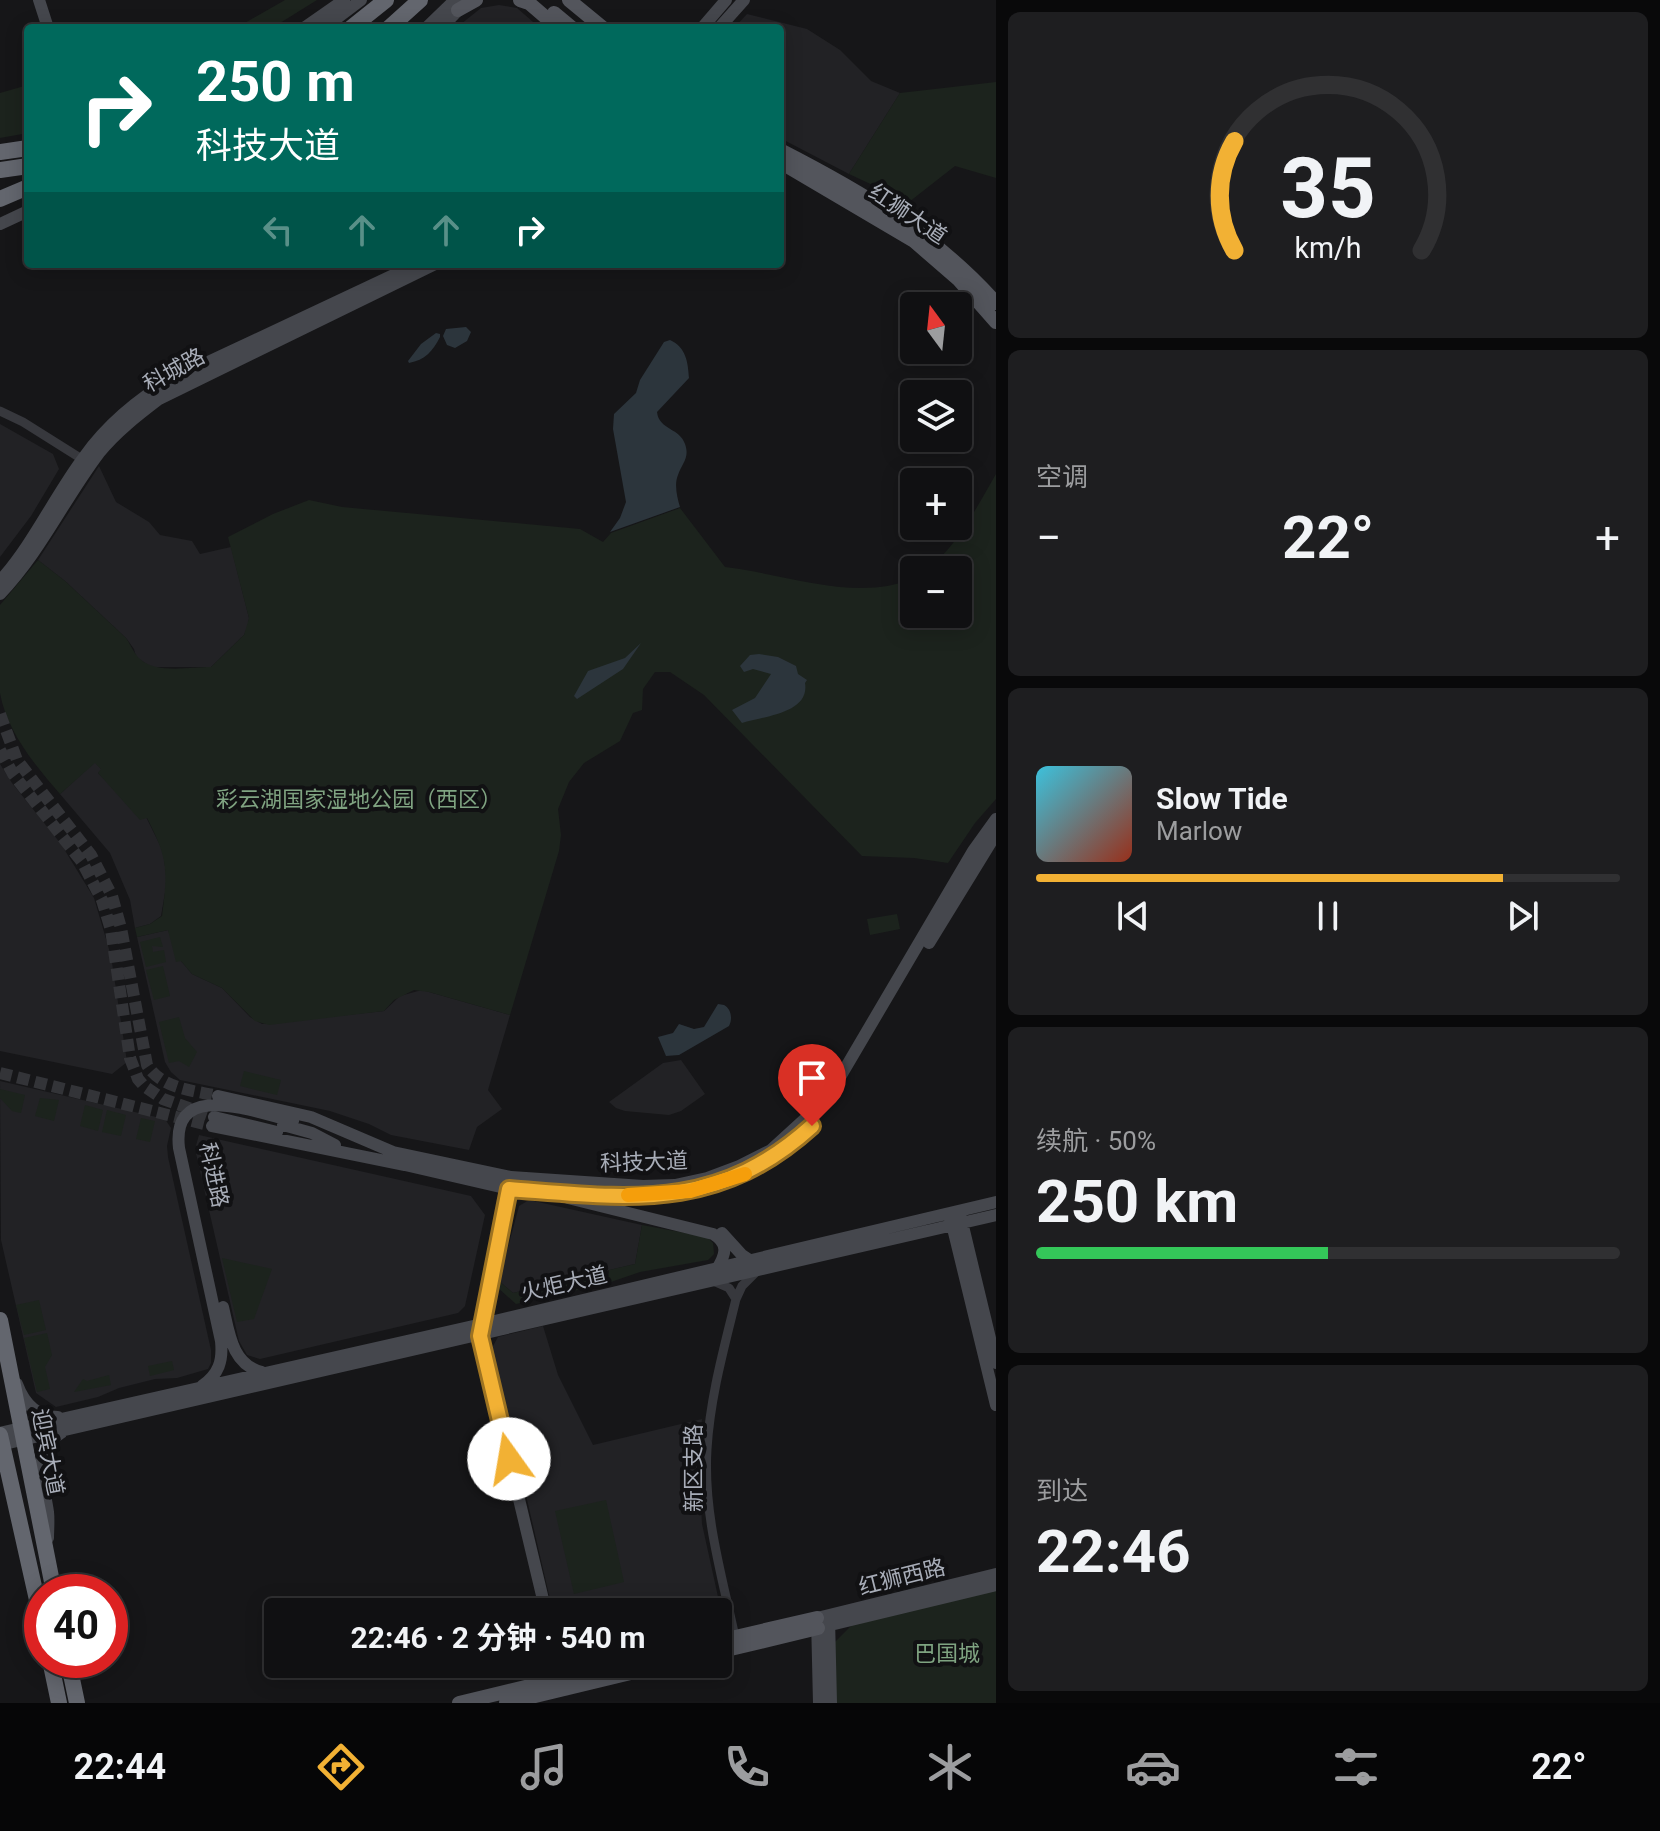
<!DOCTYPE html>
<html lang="zh">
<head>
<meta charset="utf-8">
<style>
	:root { --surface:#101012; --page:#1e1e20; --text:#f1f3f6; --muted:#9c9d9f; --line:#303032; --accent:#f2b134 }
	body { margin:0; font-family:Roboto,"Noto Sans SC",sans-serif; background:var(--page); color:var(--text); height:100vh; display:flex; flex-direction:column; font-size:30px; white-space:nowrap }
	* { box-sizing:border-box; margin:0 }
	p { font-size:26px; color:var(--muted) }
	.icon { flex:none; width:44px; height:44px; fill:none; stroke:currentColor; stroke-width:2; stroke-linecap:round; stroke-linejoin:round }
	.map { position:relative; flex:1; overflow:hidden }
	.side { display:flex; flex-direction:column; gap:12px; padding:12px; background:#09090a; width:664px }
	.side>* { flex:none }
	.banner { position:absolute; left:24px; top:24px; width:760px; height:244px; border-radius:8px; box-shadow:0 4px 20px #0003,0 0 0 2px var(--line); background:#00695c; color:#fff; overflow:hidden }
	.needle { width:52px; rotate:345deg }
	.fabs { position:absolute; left:900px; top:292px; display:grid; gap:16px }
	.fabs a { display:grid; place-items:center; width:72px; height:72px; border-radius:8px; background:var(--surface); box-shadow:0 4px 20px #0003,0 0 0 2px var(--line); font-size:40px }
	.speed { position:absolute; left:24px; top:1574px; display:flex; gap:16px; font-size:40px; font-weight:700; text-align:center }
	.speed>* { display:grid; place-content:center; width:104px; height:104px; border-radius:50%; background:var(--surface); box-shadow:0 4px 20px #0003,0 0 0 2px var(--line); line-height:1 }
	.speed .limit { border:12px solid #d22; background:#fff; color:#111 }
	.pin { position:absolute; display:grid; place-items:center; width:68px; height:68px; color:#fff; margin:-82px -34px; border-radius:50% 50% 50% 0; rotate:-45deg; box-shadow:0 0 8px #0007 }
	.pin .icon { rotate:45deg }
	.me { position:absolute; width:88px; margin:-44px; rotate:347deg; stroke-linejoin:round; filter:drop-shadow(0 0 6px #0008) }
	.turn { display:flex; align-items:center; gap:28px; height:168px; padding:0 40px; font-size:36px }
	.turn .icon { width:104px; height:104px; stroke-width:2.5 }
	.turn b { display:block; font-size:56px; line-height:68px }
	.lanes { display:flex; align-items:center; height:76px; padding:0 40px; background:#0003; justify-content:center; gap:40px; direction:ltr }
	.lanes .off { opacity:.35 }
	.big { font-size:60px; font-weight:700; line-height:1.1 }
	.side .card { flex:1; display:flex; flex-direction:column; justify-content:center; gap:12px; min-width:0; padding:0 28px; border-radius:12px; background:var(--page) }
	.side .dial { align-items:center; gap:0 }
	.dial svg { height:208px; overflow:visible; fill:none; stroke:var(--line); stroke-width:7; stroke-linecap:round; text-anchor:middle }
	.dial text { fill:var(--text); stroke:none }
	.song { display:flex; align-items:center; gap:24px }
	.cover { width:96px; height:96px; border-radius:12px; background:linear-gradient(135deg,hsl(190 70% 55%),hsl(10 70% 35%)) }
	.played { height:8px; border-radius:4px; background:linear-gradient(90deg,var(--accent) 80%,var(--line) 80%) }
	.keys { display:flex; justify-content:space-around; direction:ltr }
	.heat { display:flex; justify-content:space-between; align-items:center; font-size:44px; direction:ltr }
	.charge { height:12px; border-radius:6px; background:linear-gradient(90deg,#34c759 50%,var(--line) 0) }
	.trip { position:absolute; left:264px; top:1598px; width:468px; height:80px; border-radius:8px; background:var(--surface); box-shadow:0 4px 20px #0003,0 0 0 2px var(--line); font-weight:700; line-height:80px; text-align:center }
	.tabs { display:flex; height:128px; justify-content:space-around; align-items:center; background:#060607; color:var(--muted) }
	.tabs .icon { width:56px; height:56px }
	.tabs .selected { color:var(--accent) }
	.tabs b { font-size:36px; color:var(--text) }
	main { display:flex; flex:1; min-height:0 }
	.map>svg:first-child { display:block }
</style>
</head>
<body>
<main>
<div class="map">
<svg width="996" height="1703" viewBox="0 0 996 1703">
	<rect width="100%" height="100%" fill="#161618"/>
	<path fill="#222225" d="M499,5L517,8L540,28H456L481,8Z
		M747,14L807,29L840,50L871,81L900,93L849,174L780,138V28H734Z
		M0,424L53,454L59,469L31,516L0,557Z
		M99,466L116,502L149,522L160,535L192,541L200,554L231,547L249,618L248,626L244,635L211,667H151L136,657L134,649L126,638L65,581L38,560Z
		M95,762L102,770L98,773L146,817L163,851L167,881L161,916L150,924L135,928L130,900L110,853L60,794Z
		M0,764L12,783L61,844L94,898L111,956L127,1062L112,1074L0,1051Z
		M168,930L181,961L192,974L222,988L250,1017L262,1024L384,1011L400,996L422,990L510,1015L488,1090L502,1109L477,1127L469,1150L391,1135L369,1124L330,1111L180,1080L171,1072L165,1062L137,937Z
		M681,1060L705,1094L681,1111L669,1115L625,1111L616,1108L609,1102L663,1063Z
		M0,1081L165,1119L171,1128L167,1146L168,1157L211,1350V1363L208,1369L177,1378L155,1379L119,1388L98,1397L56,1407L36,1393L1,1240Z
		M199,1135L471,1196L485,1215L465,1306L458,1313L260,1359L247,1355L239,1341L195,1149Z
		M529,1200L642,1225L635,1264L513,1293L499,1281L519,1206Z
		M543,1326L558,1375L593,1445L702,1419L698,1453L702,1524L724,1624L718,1632V1612H553L492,1348L498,1337Z"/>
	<path fill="#1c231d" d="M285,0H317L272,28H236Z
		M996,82V178L955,166L909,202L849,174L900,93Z
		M28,85V133L0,138V93Z
		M996,474V799L975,823L948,863L914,858L862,856L704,695L670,672H655L643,689L642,710L633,713L620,741L584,763L569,782L558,809L561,835L559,851L510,1015L429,992L414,990L394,1000L384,1011L269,1025L255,1021L222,988L192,974L181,961L176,962L168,930L137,937L135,928L150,924L162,916C168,869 168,859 147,818L140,820L98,773L101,769L95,763L60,794C35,765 7,732 0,693C0,665 0,633 0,605L38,560L65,581L126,638C131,645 134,654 140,659C156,674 190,667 211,667L244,635L249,618L228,537L273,514L309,500L342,507L580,529L603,542L611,533L680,508L725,567C785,574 858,603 914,578V614H958V570H926C958,546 976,508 996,474Z
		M897,914L900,929L870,935L867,919Z
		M160,937L163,947L152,946L153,952L164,950L166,962L146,967L140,942Z
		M163,966L170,996L154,1000L146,970Z
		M179,1017L185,1038L197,1052L189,1067L179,1061L169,1063L159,1022Z
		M244,1071L281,1080L277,1095L240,1086Z
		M0,1089L25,1095L21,1113L12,1111L0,1098Z
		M40,1098L59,1100L54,1121L35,1116Z
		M85,1105L103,1110L98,1131L80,1126Z
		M107,1110L126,1115L121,1136L102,1132Z
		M141,1118L155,1121L150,1142L136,1139Z
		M642,1225L707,1237L713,1243L714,1254L708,1260L640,1272L608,1283L609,1270L635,1264Z
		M222,1258L272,1269L254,1319L237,1322Z
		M592,1274L591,1287L516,1304L497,1287L499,1281L513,1293Z
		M39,1300L46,1330L24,1335L16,1305Z
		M47,1333L52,1355L45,1367L50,1389L37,1392L24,1338Z
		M172,1361L174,1370L150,1376L148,1366Z
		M109,1375L111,1385L74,1392L83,1379L87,1381Z
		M606,1500L624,1582L574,1594L555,1511Z
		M996,1590V1703H836L835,1642L853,1624Z"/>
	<path fill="#2c353c" d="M466,327L471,332L467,341L455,348L447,345L443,336L446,329Z
		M436,333L440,334V337C433,351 425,360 409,363L408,361L421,344Z
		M670,340C686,347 688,362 689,378L657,412C659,430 680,428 685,444C690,458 682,463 678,475C674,484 677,497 680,507L610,532L620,518L626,502L613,429L614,414L636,393L640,380L664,342Z
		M641,643L623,669L577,699L574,696L588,671L625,658Z
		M759,654L778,657L796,666L798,674L807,680L805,683C810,713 764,716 742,723L732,710L755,698L771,674L753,669L744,672L740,666L750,655Z
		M718,1004L724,1005C731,1009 733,1018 729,1026L679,1055L666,1056L658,1037L673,1033L679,1024L694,1029L704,1027Z"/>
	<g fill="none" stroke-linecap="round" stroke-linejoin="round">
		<path stroke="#333438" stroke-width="12" stroke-dasharray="12 6" stroke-linecap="butt" d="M0,714L17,760L91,855L112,896L121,928L147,1065C162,1089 192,1090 218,1096
			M0,750L13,774L82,862L102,900L111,930L130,1058L138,1079L144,1086L163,1099L214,1117
			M0,1073L212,1126"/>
		<path stroke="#37383d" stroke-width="9" d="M0,411L23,422L85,461
			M713,1281L729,1288L736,1299L742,1286L756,1272
			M735,1637C722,1576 703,1513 707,1449C710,1398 724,1348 736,1299"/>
		<path stroke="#45474d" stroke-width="12" d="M39,0L48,28
			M304,28L344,0
			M324,28L361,0
			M426,28L455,0
			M441,28L464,4
			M702,28L726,0
			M719,28L744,0
			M0,224L28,211
			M0,581C34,543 54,497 84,457C107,425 138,399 172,379L417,264
			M0,594C41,551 64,499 99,453C116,432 138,415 159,399L435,264
			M929,943L996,834
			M218,1096L311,1117L393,1152L511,1177L643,1186L675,1185L707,1178L739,1166L771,1150L817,1108L836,1084L973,851L996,819
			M214,1117L277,1132
			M283,1125L312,1133L335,1145
			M212,1126L405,1165L509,1189L601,1194L646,1195L690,1191L743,1175L774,1156
			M510,1182L480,1336L546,1612
			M568,1198L713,1234C729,1244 726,1254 717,1269
			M961,1218L996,1363
			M951,1220L996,1405
			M722,1233L742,1255L751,1261
			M223,1307C229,1333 232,1365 262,1372
			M17,1384C24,1403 36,1417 58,1417
			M202,1386C219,1374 223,1361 221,1341L179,1148C171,1078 256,1113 293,1121
			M0,1433L482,1324L996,1202
			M0,1445L996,1215
			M48,1538C48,1530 49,1521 48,1512C44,1483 30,1452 61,1433
			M829,1618L831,1703
			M818,1628L996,1585
			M558,1664L563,1686
			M819,1703L817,1618L996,1574"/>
		<path stroke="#53555c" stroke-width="14" d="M520,0L529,3L558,28
			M569,0L603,28
			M458,10L476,0
			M554,13L572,28
			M780,150C860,191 936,235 996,303
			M780,162L914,241L959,280L996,322
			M718,1641L817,1618
			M718,1652L818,1628
			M459,1703L621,1664
			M506,1703L668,1664"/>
		<path stroke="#63666e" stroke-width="16" d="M351,28L386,0
			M389,28L420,0
			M0,152L28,148
			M0,170L28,166
			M0,199L28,187
			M0,1320L54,1592
			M0,1435L42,1622
			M50,1660L59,1703
			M68,1660L77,1703"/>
	</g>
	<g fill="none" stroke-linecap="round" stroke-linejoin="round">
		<g stroke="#9d7322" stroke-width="20">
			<path id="route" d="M509,1459L480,1336L509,1189C628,1198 716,1213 812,1126"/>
		</g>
		<use href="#route" stroke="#f2b134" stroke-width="14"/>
		<path stroke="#f59e0b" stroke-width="14" d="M628,1195L690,1191L745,1174"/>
	</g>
	<g text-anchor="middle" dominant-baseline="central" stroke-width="8" stroke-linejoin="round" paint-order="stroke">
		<g font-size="22" fill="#a8adb8" stroke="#111113">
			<text transform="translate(908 214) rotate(34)">红狮大道</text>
			<text transform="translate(174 370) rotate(-29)">科城路</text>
			<text transform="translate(644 1162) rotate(-2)">科技大道</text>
			<text transform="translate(214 1175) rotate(78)">科进路</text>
			<text transform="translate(564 1284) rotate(-13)">火炬大道</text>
			<text transform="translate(48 1452) rotate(79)">迎宾大道</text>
			<text transform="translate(693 1468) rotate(-90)">新区支路</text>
			<text transform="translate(902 1577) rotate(-14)">红狮西路</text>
		</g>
		<g font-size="22" fill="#7fa381" stroke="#111113">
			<text x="359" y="799">彩云湖国家湿地公园（西区）</text>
			<text x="947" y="1653">巴国城</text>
		</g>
	</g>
</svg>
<div class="fabs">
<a><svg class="needle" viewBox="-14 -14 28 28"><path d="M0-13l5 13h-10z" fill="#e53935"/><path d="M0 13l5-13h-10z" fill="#9c9d9f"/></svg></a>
<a><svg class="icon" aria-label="layers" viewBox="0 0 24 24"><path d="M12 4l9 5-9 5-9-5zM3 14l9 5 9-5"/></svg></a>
<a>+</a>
<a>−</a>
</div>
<div class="speed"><div class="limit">40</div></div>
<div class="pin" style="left:812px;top:1126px;background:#d93025"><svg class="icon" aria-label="arrive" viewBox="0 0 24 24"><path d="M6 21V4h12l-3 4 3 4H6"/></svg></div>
<svg class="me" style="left:509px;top:1459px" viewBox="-20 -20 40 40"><circle r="19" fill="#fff"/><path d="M0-13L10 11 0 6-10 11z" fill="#f2b134"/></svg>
<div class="trip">22:46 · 2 分钟 · 540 m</div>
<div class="banner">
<div class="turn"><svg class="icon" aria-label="right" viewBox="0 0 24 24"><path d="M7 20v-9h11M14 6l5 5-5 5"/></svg><div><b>250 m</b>科技大道</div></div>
<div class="lanes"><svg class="icon off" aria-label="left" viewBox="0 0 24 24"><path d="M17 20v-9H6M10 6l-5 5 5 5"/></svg><svg class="icon off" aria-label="ahead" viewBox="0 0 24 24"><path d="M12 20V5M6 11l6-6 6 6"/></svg><svg class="icon off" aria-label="ahead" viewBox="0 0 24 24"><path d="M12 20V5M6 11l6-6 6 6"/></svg><svg class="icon" aria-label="right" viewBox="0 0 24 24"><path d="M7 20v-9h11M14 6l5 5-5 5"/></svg></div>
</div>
</div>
<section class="side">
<div class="card dial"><svg viewBox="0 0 100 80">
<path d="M14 69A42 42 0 1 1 86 69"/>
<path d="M14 69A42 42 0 0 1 14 27" stroke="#f2b134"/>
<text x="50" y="56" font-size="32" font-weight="700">35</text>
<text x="50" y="72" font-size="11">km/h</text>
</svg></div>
<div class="card"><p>空调</p>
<div class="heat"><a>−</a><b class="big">22°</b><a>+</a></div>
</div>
<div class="card">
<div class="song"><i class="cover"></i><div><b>Slow Tide</b><p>Marlow</p></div></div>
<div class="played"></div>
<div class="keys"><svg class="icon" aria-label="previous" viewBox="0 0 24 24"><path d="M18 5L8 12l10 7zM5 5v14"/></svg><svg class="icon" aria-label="pause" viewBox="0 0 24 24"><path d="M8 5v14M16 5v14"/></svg><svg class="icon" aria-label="next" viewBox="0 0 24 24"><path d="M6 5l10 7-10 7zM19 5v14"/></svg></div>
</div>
<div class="card"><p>续航 · 50%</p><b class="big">250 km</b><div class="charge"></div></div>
<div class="card"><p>到达</p><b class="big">22:46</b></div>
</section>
</main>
<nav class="tabs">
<b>22:44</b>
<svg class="icon selected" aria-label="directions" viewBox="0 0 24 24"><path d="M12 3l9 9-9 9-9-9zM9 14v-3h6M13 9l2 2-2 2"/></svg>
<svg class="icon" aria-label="music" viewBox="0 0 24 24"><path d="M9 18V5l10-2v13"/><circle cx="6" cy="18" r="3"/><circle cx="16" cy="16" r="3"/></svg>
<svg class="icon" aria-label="phone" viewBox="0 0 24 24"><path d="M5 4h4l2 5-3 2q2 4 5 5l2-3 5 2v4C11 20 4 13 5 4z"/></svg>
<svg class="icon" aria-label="climate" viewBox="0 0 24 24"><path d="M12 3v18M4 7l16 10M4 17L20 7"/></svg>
<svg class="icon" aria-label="car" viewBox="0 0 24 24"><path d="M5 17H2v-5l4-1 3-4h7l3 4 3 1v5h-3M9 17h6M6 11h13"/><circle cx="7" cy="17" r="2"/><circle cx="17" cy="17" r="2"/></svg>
<svg class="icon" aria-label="filters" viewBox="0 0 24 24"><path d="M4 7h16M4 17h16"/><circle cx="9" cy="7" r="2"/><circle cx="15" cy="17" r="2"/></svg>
<b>22°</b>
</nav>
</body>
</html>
